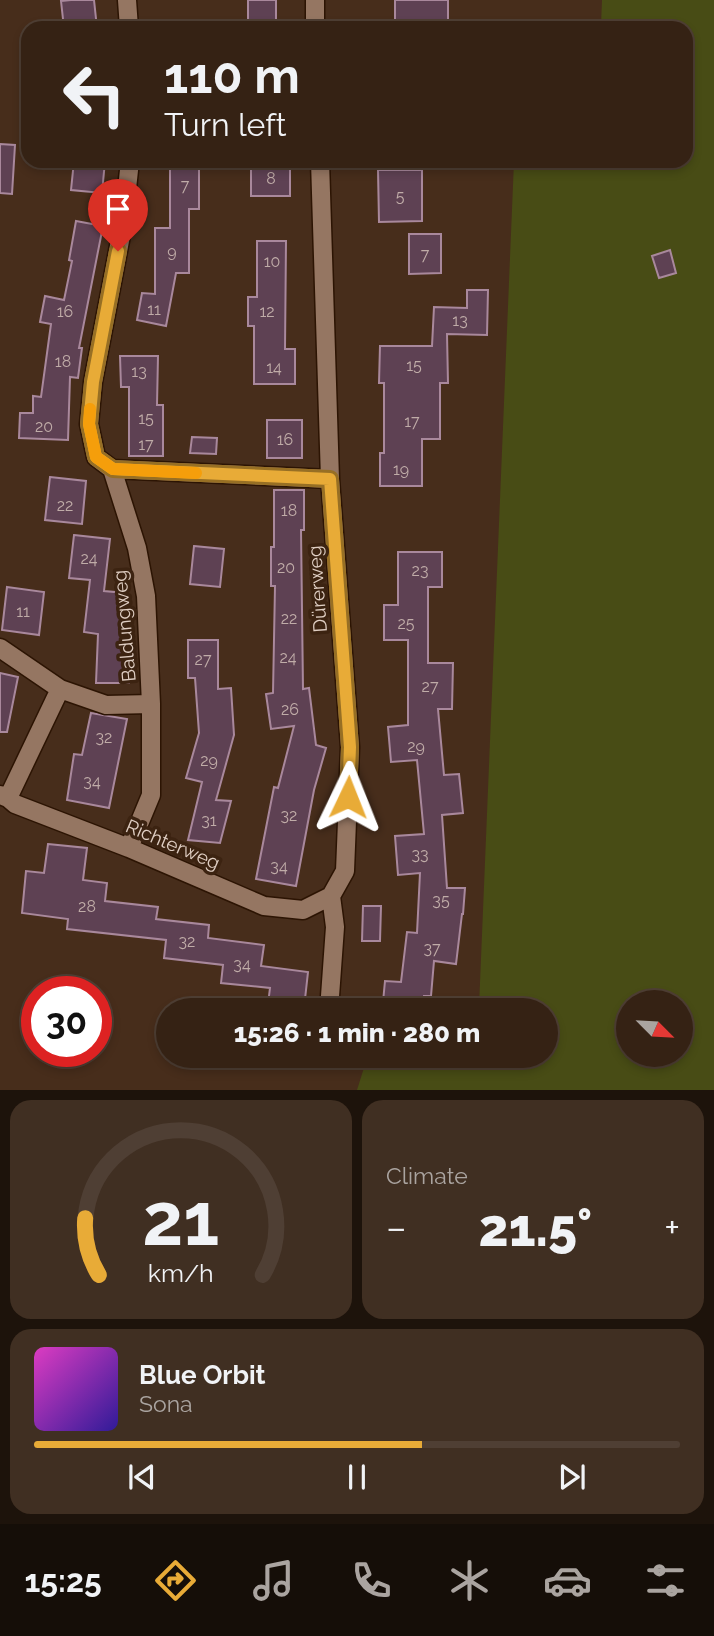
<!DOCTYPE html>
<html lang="en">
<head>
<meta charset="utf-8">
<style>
	:root { --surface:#352214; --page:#402f22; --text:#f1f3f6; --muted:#aaa4a0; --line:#4f3f34; --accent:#e8ab37 }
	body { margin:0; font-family:Raleway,sans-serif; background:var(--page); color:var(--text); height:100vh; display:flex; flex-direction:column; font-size:26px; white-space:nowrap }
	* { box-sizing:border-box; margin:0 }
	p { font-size:23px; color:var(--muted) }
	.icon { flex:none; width:38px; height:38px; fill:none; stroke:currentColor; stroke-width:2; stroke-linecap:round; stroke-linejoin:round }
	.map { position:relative; height:1090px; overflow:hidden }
	.side { display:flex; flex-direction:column; gap:10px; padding:10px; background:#1d130b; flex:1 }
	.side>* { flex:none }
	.guide { position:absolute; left:21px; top:21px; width:672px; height:147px; border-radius:21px; box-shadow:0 4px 10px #0003,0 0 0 2px var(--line); background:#352214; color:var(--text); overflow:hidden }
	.needle { width:46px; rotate:114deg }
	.controls { position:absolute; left:616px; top:990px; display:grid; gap:14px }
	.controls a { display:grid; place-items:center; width:77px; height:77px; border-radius:50%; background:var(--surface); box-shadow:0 4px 10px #0003,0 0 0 2px var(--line); font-size:35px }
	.speed { position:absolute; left:21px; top:976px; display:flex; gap:14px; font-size:35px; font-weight:700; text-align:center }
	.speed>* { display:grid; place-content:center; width:91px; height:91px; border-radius:50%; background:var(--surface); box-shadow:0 4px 10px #0003,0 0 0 2px var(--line); line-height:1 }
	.speed .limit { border:10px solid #d22; background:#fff; color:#111 }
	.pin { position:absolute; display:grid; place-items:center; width:60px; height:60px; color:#fff; margin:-72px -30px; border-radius:50% 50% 50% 0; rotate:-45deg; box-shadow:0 0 7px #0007 }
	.pin .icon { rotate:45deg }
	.me { position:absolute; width:77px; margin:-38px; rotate:2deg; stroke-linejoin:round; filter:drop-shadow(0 0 5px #0008) }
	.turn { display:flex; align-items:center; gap:24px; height:147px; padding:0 28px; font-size:32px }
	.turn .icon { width:91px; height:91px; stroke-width:2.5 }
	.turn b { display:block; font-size:49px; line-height:60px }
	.big { font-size:52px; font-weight:800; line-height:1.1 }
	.side .widget { flex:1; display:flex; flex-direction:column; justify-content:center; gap:10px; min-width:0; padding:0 24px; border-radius:21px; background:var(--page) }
	.side .dial { align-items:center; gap:0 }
	.dial svg { height:182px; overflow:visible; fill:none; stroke:var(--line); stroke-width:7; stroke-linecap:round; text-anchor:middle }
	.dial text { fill:var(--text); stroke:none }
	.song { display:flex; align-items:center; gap:21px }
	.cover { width:84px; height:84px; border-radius:10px; background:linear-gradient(135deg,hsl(310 70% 55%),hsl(250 70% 35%)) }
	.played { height:7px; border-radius:4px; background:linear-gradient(90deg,var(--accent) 60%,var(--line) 60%) }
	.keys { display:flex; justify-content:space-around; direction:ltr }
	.heat { display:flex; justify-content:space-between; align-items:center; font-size:38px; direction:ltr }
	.side .tiles { flex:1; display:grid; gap:10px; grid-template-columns:1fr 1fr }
	.widget:last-child { grid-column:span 2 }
	.trip { position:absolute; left:156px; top:998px; width:402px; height:70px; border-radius:35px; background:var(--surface); box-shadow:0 4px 10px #0003,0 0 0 2px var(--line); font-weight:800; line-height:70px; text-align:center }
	.dock { display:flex; height:112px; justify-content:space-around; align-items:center; background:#150e08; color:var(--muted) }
	.dock .icon { width:49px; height:49px }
	.dock .selected { color:var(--accent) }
	.dock b { font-size:32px; color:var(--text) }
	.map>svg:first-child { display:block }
</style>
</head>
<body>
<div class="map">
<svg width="714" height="1090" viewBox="0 0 714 1090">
	<rect width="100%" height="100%" fill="#472d1b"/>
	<path fill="#484c15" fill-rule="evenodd" d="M602,0H714V1090H357L368,1055H546V1010H469L479,1007L514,161H686V28H581L601,25ZM628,1003H681V1055H628Z"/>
	<path fill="#5e4153" stroke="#a9889c" stroke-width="2" d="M71,0H94L97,28H64L61,1Z
		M248,0H276V23H248Z
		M395,0H448V23H395Z
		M0,144L15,145L12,194L0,193Z
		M74,161H105L102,193L71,190Z
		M170,161H199V209H189V273H176L166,326L137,320L142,293L155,294V228H170Z
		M251,161H290V196H251Z
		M378,170H422V221L379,222Z
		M76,221L103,226L79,348H82L78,378L70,377L68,440L19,438L20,413H33V396L41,397L51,324L40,322L45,296L64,300L72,261L69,260Z
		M409,234H441V273L409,274Z
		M257,241H286L285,349H295V384H254V326H248V297H257Z
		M670,250L676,273L659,278L652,256Z
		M467,290H488L487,335L447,334L448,383H440V439H422V486H380V453H384V383H379L380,346H432L434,307L467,308Z
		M120,356H158L157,405H163V456H129V387H121Z
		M267,420H302V458H267Z
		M192,437L217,438L216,454L190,453Z
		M50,477L86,481L82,524L45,520Z
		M274,490H304V530H301L303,689L309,688L316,745L326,748L314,790L296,886L256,879L274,787L278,788L294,726L271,729L266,694L273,693L275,586H271V547H274Z
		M74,535L110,539L104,591L126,593L120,647L131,648L129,683H96L98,634L84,632L90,580L69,578Z
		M194,546L224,549L220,587L190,584Z
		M398,552H442V587H428V663H453L452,709H438L444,775L459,774L463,813L442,815L447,888H465L463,914H462L456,964L434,961L431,996H424L423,1010H403V1004L383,1002L385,981L401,982L407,932L417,933L420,873L398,875L395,836L424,834L417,760L391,762L388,727L408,725V640H384V605H398Z
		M7,587L44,592L39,635L2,630Z
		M188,640H218V689L231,688L234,735L216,800L231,801L220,843L188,840L202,782L186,778L199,733L195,678H188Z
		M0,673L18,677L7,732H0Z
		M91,713L127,719L109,808L67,800L74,754L82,755Z
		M48,844L87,848L83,880L107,883L105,901L158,907L156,919L209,925L208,938L264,945L261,966L308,972L304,1008L268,1004L270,988L221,983L223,965L164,958L166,940L67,929L68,919L22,913L26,871L44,873Z
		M363,906H381L380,941H362Z"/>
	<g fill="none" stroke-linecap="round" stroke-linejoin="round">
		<g stroke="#2c1403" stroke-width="21">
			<path id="minor" d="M127,0L129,28
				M315,0V28
				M320,161L330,479L350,747L345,871L331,896L335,927L329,1010
				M112,469L330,479
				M0,648L60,689L106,705L151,704
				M0,795L8,798L15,804L129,848L264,906L303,910L331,896
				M8,798L60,689
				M129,848L151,795V704L146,596L137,548L112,469L96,457L89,424L93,382L123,225L130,161"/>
		</g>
		<use href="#minor" stroke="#957662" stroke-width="18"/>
	</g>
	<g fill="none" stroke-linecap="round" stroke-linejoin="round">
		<g stroke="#976f24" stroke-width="18">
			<path id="route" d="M118,251L93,382L89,424L96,457L113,469L330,479L350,747L348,797"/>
		</g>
		<use href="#route" stroke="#e8ab37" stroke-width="12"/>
		<path stroke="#f59e0b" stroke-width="12" d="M90,409L89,424L96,457L113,469L196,473"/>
	</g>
	<g text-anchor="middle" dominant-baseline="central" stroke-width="7" stroke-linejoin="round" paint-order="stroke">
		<g font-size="16" fill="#c0aca8">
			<text x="271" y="178">8</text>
			<text x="185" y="185">7</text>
			<text x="400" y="196">5</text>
			<text x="172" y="251">9</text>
			<text x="425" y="254">7</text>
			<text x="272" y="261">10</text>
			<text x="154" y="309">11</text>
			<text x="65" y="311">16</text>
			<text x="267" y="311">12</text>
			<text x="460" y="320">13</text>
			<text x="63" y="361">18</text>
			<text x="414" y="365">15</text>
			<text x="274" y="367">14</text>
			<text x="139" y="371">13</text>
			<text x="146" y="418">15</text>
			<text x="412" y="421">17</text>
			<text x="44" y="426">20</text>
			<text x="285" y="439">16</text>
			<text x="146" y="444">17</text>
			<text x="401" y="469">19</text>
			<text x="65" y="505">22</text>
			<text x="289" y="510">18</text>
			<text x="89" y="558">24</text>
			<text x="286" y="567">20</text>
			<text x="420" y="570">23</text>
			<text x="23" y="611">11</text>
			<text x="289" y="618">22</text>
			<text x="406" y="623">25</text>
			<text x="288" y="657">24</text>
			<text x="203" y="659">27</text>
			<text x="430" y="686">27</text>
			<text x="290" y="709">26</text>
			<text x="104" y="737">32</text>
			<text x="416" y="746">29</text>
			<text x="209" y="760">29</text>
			<text x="92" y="781">34</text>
			<text x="289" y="815">32</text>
			<text x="209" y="820">31</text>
			<text x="420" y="854">33</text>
			<text x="279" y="866">34</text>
			<text x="441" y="900">35</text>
			<text x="87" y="906">28</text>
			<text x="187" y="941">32</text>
			<text x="432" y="948">37</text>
			<text x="242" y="964">34</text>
		</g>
		<g font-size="19" fill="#e0cfc4" stroke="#3c2311">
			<text transform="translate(317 589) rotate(-94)">Dürerweg</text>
			<text transform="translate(124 626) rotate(-95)">Baldungweg</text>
			<text transform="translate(173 844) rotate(23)">Richterweg</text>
		</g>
	</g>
</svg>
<div class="controls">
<a><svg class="needle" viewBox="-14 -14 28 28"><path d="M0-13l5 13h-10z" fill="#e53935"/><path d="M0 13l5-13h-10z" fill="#aaa4a0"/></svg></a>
</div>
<div class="speed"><div class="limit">30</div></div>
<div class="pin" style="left:118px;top:251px;background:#d93025"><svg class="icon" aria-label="arrive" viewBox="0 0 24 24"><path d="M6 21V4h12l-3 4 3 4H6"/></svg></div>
<svg class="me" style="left:348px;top:797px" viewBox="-20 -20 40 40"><path d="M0-17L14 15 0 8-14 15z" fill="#e8ab37" stroke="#fff" stroke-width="4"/></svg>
<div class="trip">15:26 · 1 min · 280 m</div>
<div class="guide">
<div class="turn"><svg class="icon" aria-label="left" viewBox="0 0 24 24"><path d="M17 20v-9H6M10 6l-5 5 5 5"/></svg><div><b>110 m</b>Turn left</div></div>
</div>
</div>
<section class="side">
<div class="tiles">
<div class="widget dial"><svg viewBox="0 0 100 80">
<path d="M14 69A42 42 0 1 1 86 69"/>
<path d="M14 69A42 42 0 0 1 8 44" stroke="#e8ab37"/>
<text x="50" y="56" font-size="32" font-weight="700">21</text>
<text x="50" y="72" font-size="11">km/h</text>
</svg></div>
<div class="widget"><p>Climate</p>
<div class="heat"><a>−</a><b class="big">21.5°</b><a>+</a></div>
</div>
<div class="widget">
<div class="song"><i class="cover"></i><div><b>Blue Orbit</b><p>Sona</p></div></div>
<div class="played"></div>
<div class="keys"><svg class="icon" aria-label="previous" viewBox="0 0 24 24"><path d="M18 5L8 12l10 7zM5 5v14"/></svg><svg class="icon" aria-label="pause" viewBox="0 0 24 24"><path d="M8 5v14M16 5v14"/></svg><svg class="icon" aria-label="next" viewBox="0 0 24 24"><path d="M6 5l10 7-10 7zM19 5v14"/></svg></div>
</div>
</div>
</section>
<nav class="dock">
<b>15:25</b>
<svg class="icon selected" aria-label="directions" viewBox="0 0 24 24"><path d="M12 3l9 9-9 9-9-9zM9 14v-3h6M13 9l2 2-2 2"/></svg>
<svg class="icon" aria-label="music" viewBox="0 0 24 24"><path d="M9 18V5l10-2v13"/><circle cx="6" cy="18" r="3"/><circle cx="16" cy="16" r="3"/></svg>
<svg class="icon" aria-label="phone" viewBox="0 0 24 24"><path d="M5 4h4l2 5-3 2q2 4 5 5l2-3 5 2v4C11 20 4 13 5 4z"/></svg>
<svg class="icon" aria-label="climate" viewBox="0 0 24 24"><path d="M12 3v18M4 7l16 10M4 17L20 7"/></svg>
<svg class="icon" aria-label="car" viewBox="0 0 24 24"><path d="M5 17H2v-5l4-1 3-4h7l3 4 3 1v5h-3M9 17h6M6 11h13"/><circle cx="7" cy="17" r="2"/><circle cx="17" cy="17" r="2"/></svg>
<svg class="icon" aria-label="filters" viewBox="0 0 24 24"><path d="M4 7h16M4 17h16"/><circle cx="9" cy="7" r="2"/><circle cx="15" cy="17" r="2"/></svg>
</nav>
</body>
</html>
